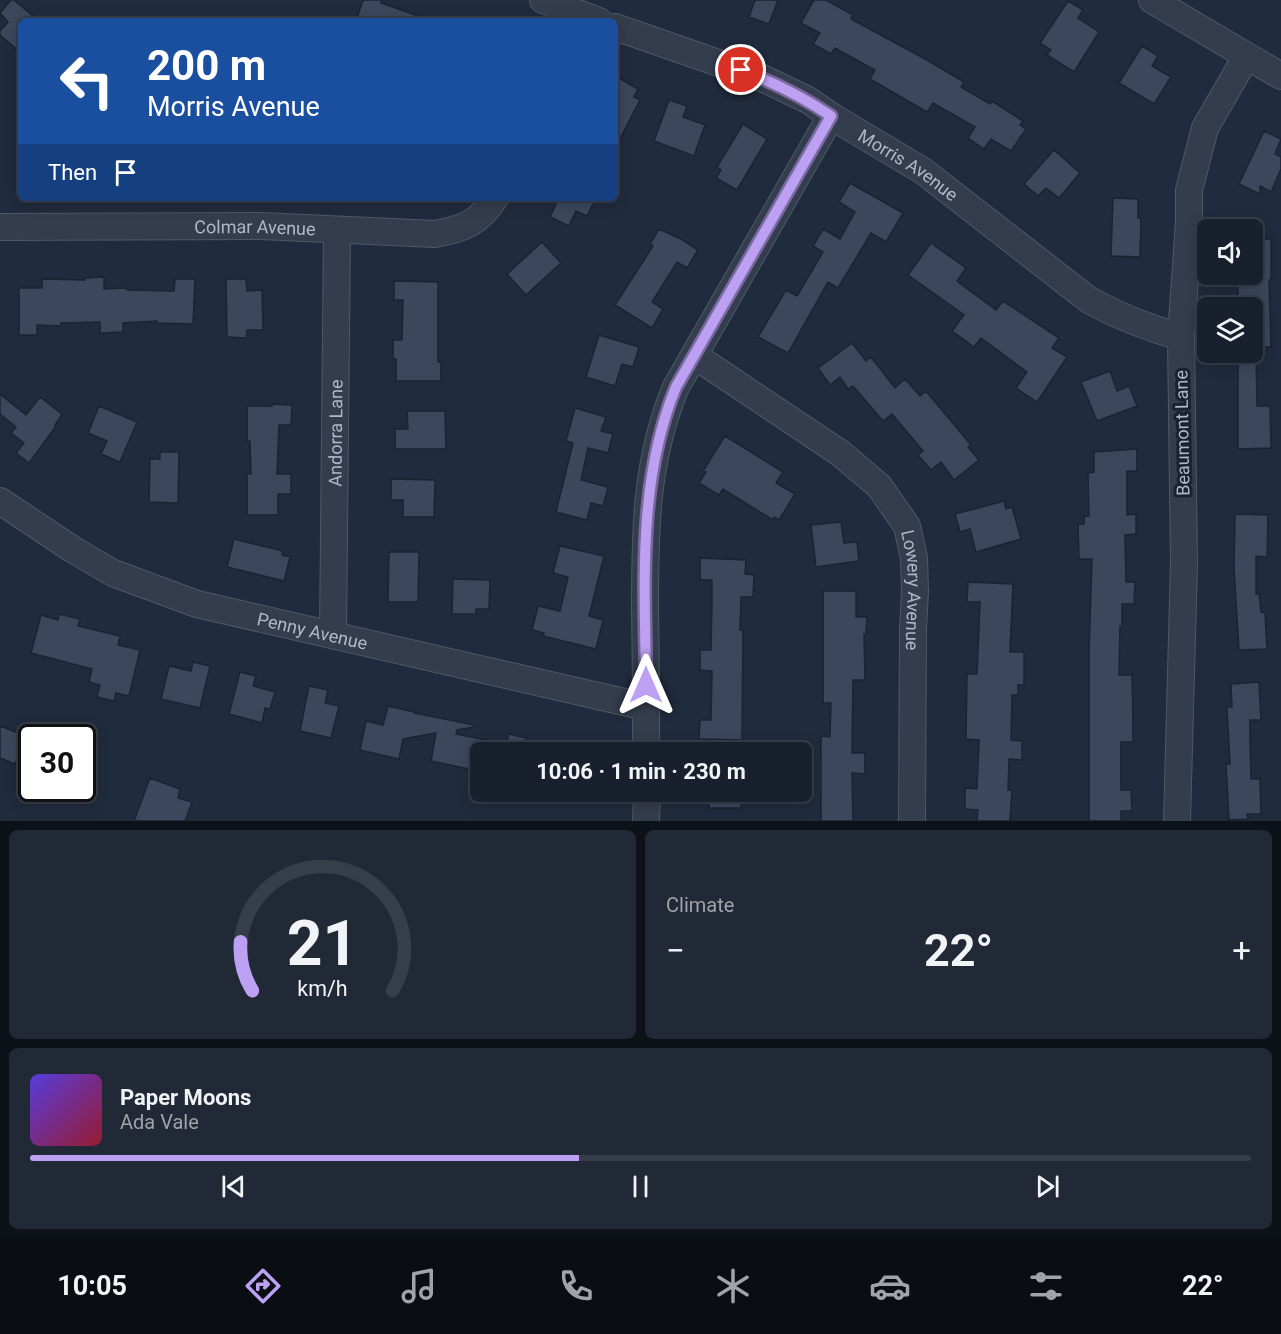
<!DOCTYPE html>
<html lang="en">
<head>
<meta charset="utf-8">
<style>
	:root { --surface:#18202e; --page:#212836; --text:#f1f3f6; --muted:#9fa3aa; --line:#363e4a; --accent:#bca0f2 }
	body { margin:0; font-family:Roboto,sans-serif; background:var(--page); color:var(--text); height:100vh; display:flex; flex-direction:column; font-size:22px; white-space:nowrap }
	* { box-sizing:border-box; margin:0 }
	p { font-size:20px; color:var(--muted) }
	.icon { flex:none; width:33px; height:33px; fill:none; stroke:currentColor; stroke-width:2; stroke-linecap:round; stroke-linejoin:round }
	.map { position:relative; height:821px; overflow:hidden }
	.side { display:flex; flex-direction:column; gap:9px; padding:9px; background:#0d1219; flex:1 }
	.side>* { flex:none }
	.hud { position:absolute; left:18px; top:18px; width:600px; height:183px; border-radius:9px; box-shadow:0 3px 15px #0003,0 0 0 2px var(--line); background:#1a4fa0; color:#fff; overflow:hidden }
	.controls { position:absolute; left:1197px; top:219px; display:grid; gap:12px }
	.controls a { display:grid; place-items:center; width:66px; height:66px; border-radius:9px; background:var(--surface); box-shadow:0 3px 15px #0003,0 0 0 2px var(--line); font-size:30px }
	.speed { position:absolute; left:18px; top:724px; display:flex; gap:12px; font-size:30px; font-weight:700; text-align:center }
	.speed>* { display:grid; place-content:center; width:78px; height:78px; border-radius:50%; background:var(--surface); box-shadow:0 3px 15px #0003,0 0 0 2px var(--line); line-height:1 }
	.speed .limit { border:3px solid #111; border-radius:9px; background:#fff; color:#111 }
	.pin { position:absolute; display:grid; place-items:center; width:51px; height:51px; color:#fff; margin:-26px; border:3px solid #fff; border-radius:50%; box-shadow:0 2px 6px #0007 }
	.me { position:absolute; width:66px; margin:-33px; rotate:0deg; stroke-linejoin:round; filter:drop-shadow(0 0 4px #0008) }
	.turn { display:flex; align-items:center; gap:21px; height:126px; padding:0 30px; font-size:27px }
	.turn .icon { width:78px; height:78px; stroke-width:2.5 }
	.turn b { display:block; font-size:42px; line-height:51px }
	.then { display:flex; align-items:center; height:57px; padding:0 30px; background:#0003; gap:12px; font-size:22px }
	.big { font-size:45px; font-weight:700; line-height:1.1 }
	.side .card { flex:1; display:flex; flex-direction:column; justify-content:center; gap:9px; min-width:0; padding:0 21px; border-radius:9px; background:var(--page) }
	.side .dial { align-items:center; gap:0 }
	.dial svg { height:156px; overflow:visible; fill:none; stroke:var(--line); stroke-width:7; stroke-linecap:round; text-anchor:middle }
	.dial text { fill:var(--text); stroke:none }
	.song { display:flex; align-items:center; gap:18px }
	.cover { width:72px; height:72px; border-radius:9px; background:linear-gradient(135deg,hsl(250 70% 55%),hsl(350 70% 35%)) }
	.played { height:6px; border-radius:3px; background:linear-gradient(90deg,var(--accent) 45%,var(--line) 45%) }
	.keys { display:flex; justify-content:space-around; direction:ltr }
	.heat { display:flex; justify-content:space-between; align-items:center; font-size:33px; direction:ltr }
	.side .tiles { flex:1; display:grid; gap:9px; grid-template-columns:1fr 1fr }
	.card:last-child { grid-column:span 2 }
	.trip { position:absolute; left:470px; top:742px; width:342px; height:60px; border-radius:9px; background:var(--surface); box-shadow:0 3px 15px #0003,0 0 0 2px var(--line); font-weight:700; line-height:60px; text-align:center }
	.dock { display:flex; height:96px; justify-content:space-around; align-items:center; background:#0a0d12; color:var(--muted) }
	.dock .icon { width:42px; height:42px }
	.dock .active { color:var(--accent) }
	.dock b { font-size:27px; color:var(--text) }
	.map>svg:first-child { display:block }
</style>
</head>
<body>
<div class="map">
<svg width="1281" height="821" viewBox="0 0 1281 821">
	<rect width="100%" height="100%" fill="#202b3d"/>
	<path fill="#3c475d" stroke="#1b2433" stroke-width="1.5" d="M11,0H14L39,21H21V53L0,35V31L8,22L0,13Z
		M363,0H382L381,3L424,18V21H356Z
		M755,0H778L769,24L749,17Z
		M814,0H826L853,15L851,19L927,60L964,82L961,87L990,104L992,101L1023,121L1020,125L1026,129L1011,151L991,139L984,149L968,138L975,127L933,103L927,112L870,79L875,70L835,48L831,54L813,44L820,33L801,23Z
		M1068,1L1083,10L1078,18L1099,32L1074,72L1047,55L1051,50L1040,43Z
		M1142,46L1158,56L1152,66L1171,77L1154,104L1119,83Z
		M615,76L638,89L634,97L640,100L615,148Z
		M669,100L687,106L683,117L705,125L694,156L654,141Z
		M743,124L767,139L737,190L716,178L721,170L717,167Z
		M1264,131L1281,139L1275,154L1281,157V169L1271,192L1260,186V194L1239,184Z
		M1054,150L1080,173L1059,198L1046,188L1038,196L1024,184Z
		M850,183L903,213L886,242L871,233L838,288L828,282L788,353L758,337L786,290L797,296L823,252L813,246L823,229L840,239L855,212L839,202Z
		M549,198H596L587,216L576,211L569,226L550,217L557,202Z
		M1113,198L1138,199V218H1141L1140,257L1111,256Z
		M659,229L681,239L698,250L687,268L677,262L652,302L663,309L652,328L615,305L653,246L650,244Z
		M1252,239H1271V280H1269L1271,347H1252V308H1238V274H1252Z
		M542,242L561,263L526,295L507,274Z
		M931,243L966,268L957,281L996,310L1003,301L1059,338L1052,348L1067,357L1037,402L1016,388L1027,372L981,338L974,347L952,331L964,315L908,275Z
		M104,277V289L127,288V290L174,291L175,279H195L193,324L157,323V321L123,323V332L100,333V322L61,323V326L37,325V335H19V288H42V279L85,280V278Z
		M226,279H246L247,291L262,290L263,330H247L246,338L227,337Z
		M394,281L438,282V362H441V381H396V359H393V340H402L403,300H394Z
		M599,335L639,347L633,367L622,364L615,386L586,377Z
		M852,343L866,361L871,357L895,388L905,379L920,396L926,391L971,445L968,447L979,460L954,480L941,462L931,470L918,455L923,451L892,414L883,421L853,386L848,389L840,377L830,385L818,368Z
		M1238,352H1256L1257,406H1270L1271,448L1238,449Z
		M1110,371L1117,391L1129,386L1137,406L1097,421L1081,382Z
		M0,394L26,415L40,397L62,414L55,425L56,426L29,463L16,453L24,443L11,433L16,427L0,414Z
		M272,404L292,405L291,425H279L277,474H291V494H278V515H247V474H251L250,441H247V406H272Z
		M99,406L137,422L120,462L101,454L107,441L88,433Z
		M575,408L606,417L601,431L613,434L608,453L588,448L581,480L608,487L603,506L591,503L587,520L556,512L573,443L566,441Z
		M407,411H445L446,449H395V429H408Z
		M725,436L783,472L776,483L795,494L779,520L774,517L773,520L723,489L719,495L699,483L706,472L703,471Z
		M1137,449V471H1127V515L1136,514V534L1125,535L1126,582H1135L1134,604H1122V626H1120L1119,675H1132L1133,722V742H1121V790H1131L1132,811H1121V821H1089V653L1092,559H1079L1078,524H1084V516H1089L1088,473L1094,472V452Z
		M160,452H179L178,503L149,502L150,459H160Z
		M391,479L435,480L434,517H403V500H391Z
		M1004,501L1006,509L1012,507L1021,539L976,552L970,529L960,532L955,514Z
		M1235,514L1268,515L1267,557L1256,556V594H1259L1261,612L1265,613L1267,649L1239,650L1234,569Z
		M841,522L844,543L857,542L859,561L816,567L811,525Z
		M234,539L283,551L282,555L290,557L284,581L227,567Z
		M560,546L604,556L589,616L603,620L596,649L543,636L544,633L532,630L538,606L560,611L568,577L553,573Z
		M389,552H419L418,602H388Z
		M700,558L746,560L745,574L754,575L753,597H741L740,630H743L742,740L699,739L700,720H711L712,671L700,670V650H711L712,601V580H700Z
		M453,579L490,580L489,609H476V614H452Z
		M968,582L1013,584L1010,652H1024V685H1018V695H1012L1011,740L1022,741V760L1009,759L1008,790H1012L1010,821H977L978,810L965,809V788L977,789L979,740L966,739L967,674H977L980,602H967Z
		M823,591H856V617H867L866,634H864L865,680H853L852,753H865V774L852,773L853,821H821V736L830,737L831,703H823Z
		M59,614L80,619L78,626L120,636L118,645L140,650L129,696L116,693L114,701L97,697L100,685L89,682L92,669L31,653L41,615L58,620Z
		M193,662L210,666L200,708L161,699L169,666L191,671Z
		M240,672L256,676L253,686L275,692L270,709L265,708L262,723L229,714Z
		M1259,682L1261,720H1250V737L1251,779H1260L1261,814H1247L1248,819L1229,820L1226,764H1230L1227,707H1232L1231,684Z
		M309,686L328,690L325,703L339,706L331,738L300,731Z
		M388,706L414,712V713L474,725V727L457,730L456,734L506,744L509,734L526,738L522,753H476L474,762L470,761L469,769L431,761L436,733L403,739L399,759L360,750L366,721L383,725Z
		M0,726L26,736L15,764L0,758Z
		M150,778L180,789L178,798L192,802L185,821H134Z
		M710,792H741V808H709Z"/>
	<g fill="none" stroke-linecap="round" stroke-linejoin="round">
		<g stroke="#4f5867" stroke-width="28">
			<g id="minor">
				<path d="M543,0L599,21"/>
				<path d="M1152,0L1281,76"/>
				<path id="s1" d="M615,27L762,78L808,100L831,116L923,171L1089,300C1118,316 1148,328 1181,337"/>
				<path id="s2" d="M0,227L261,226L435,234C463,229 479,223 495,198"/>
				<path id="s3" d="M695,356L840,453L879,486L907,526L914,558L915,591L913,628L912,821"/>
				<path id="s4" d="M0,501L72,549L113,573L197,604L646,707"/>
				<path id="s5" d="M333,635L337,231"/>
				<path d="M646,753C646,706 646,658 645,611C645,532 645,461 676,387L831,116"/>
				<path d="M646,821L647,792"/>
				<path d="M1177,821L1184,563L1181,337L1189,222V190L1205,128L1246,57"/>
			</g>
		</g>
		<use href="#minor" stroke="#343d4d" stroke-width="26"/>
	</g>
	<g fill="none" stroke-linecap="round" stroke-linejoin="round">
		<g stroke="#7a689d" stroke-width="15">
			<path id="route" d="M646,685C645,585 637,481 676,387L831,116C803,97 773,82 741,70"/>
		</g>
		<use href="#route" stroke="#bca0f2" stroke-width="10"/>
	</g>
	<g text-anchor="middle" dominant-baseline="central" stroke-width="6" stroke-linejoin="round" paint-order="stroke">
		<g font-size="18" fill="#afb8c9" stroke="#192231">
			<text stroke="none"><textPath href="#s1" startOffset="326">Morris Avenue</textPath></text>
			<text stroke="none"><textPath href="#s2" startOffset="255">Colmar Avenue</textPath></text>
			<text stroke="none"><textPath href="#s5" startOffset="202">Andorra Lane</textPath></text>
			<text transform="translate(1182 433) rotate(-91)">Beaumont Lane</text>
			<text stroke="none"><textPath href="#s3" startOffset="339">Lowery Avenue</textPath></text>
			<text stroke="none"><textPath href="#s4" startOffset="342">Penny Avenue</textPath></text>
		</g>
	</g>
</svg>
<div class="controls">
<a><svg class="icon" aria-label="sound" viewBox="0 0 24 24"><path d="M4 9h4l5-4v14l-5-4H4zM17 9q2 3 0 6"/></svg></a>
<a><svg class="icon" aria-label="layers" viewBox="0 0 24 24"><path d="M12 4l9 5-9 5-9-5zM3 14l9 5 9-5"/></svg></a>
</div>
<div class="speed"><div class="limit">30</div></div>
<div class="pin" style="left:741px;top:70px;background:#d93025"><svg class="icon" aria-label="arrive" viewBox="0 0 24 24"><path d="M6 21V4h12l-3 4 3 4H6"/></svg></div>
<svg class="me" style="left:646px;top:685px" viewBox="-20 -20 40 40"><path d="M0-17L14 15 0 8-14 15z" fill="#bca0f2" stroke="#fff" stroke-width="4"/></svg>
<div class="trip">10:06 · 1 min · 230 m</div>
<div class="hud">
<div class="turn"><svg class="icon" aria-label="left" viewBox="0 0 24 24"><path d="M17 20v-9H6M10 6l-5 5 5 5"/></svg><div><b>200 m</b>Morris Avenue</div></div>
<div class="then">Then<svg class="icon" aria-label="arrive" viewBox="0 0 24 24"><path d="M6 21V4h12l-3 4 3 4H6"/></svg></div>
</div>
</div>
<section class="side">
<div class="tiles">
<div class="card dial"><svg viewBox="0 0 100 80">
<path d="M14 69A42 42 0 1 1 86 69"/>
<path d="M14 69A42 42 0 0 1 8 44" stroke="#bca0f2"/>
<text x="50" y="56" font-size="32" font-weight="700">21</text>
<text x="50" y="72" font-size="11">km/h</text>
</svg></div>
<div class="card"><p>Climate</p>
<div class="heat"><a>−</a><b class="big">22°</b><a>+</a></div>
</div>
<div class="card">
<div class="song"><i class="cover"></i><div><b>Paper Moons</b><p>Ada Vale</p></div></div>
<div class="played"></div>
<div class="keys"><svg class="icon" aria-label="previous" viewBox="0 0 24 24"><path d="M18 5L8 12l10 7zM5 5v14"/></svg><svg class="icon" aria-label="pause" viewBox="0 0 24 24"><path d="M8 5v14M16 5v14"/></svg><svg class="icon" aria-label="next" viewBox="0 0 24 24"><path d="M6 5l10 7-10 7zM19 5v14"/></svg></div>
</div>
</div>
</section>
<nav class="dock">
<b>10:05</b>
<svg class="icon active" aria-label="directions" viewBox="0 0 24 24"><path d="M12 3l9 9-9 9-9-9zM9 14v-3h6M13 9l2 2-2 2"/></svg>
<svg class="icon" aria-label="music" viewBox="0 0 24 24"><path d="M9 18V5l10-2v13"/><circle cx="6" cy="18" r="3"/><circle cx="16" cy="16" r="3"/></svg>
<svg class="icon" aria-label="phone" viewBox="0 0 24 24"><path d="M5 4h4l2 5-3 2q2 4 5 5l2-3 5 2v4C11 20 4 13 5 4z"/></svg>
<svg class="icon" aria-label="climate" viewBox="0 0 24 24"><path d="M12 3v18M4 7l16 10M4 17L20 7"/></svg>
<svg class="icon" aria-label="car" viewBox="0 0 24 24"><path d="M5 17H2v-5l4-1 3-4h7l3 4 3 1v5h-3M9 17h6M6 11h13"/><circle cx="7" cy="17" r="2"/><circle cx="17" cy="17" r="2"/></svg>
<svg class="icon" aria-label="filters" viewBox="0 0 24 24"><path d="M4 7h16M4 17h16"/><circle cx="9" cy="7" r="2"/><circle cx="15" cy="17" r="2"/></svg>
<b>22°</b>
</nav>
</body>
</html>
